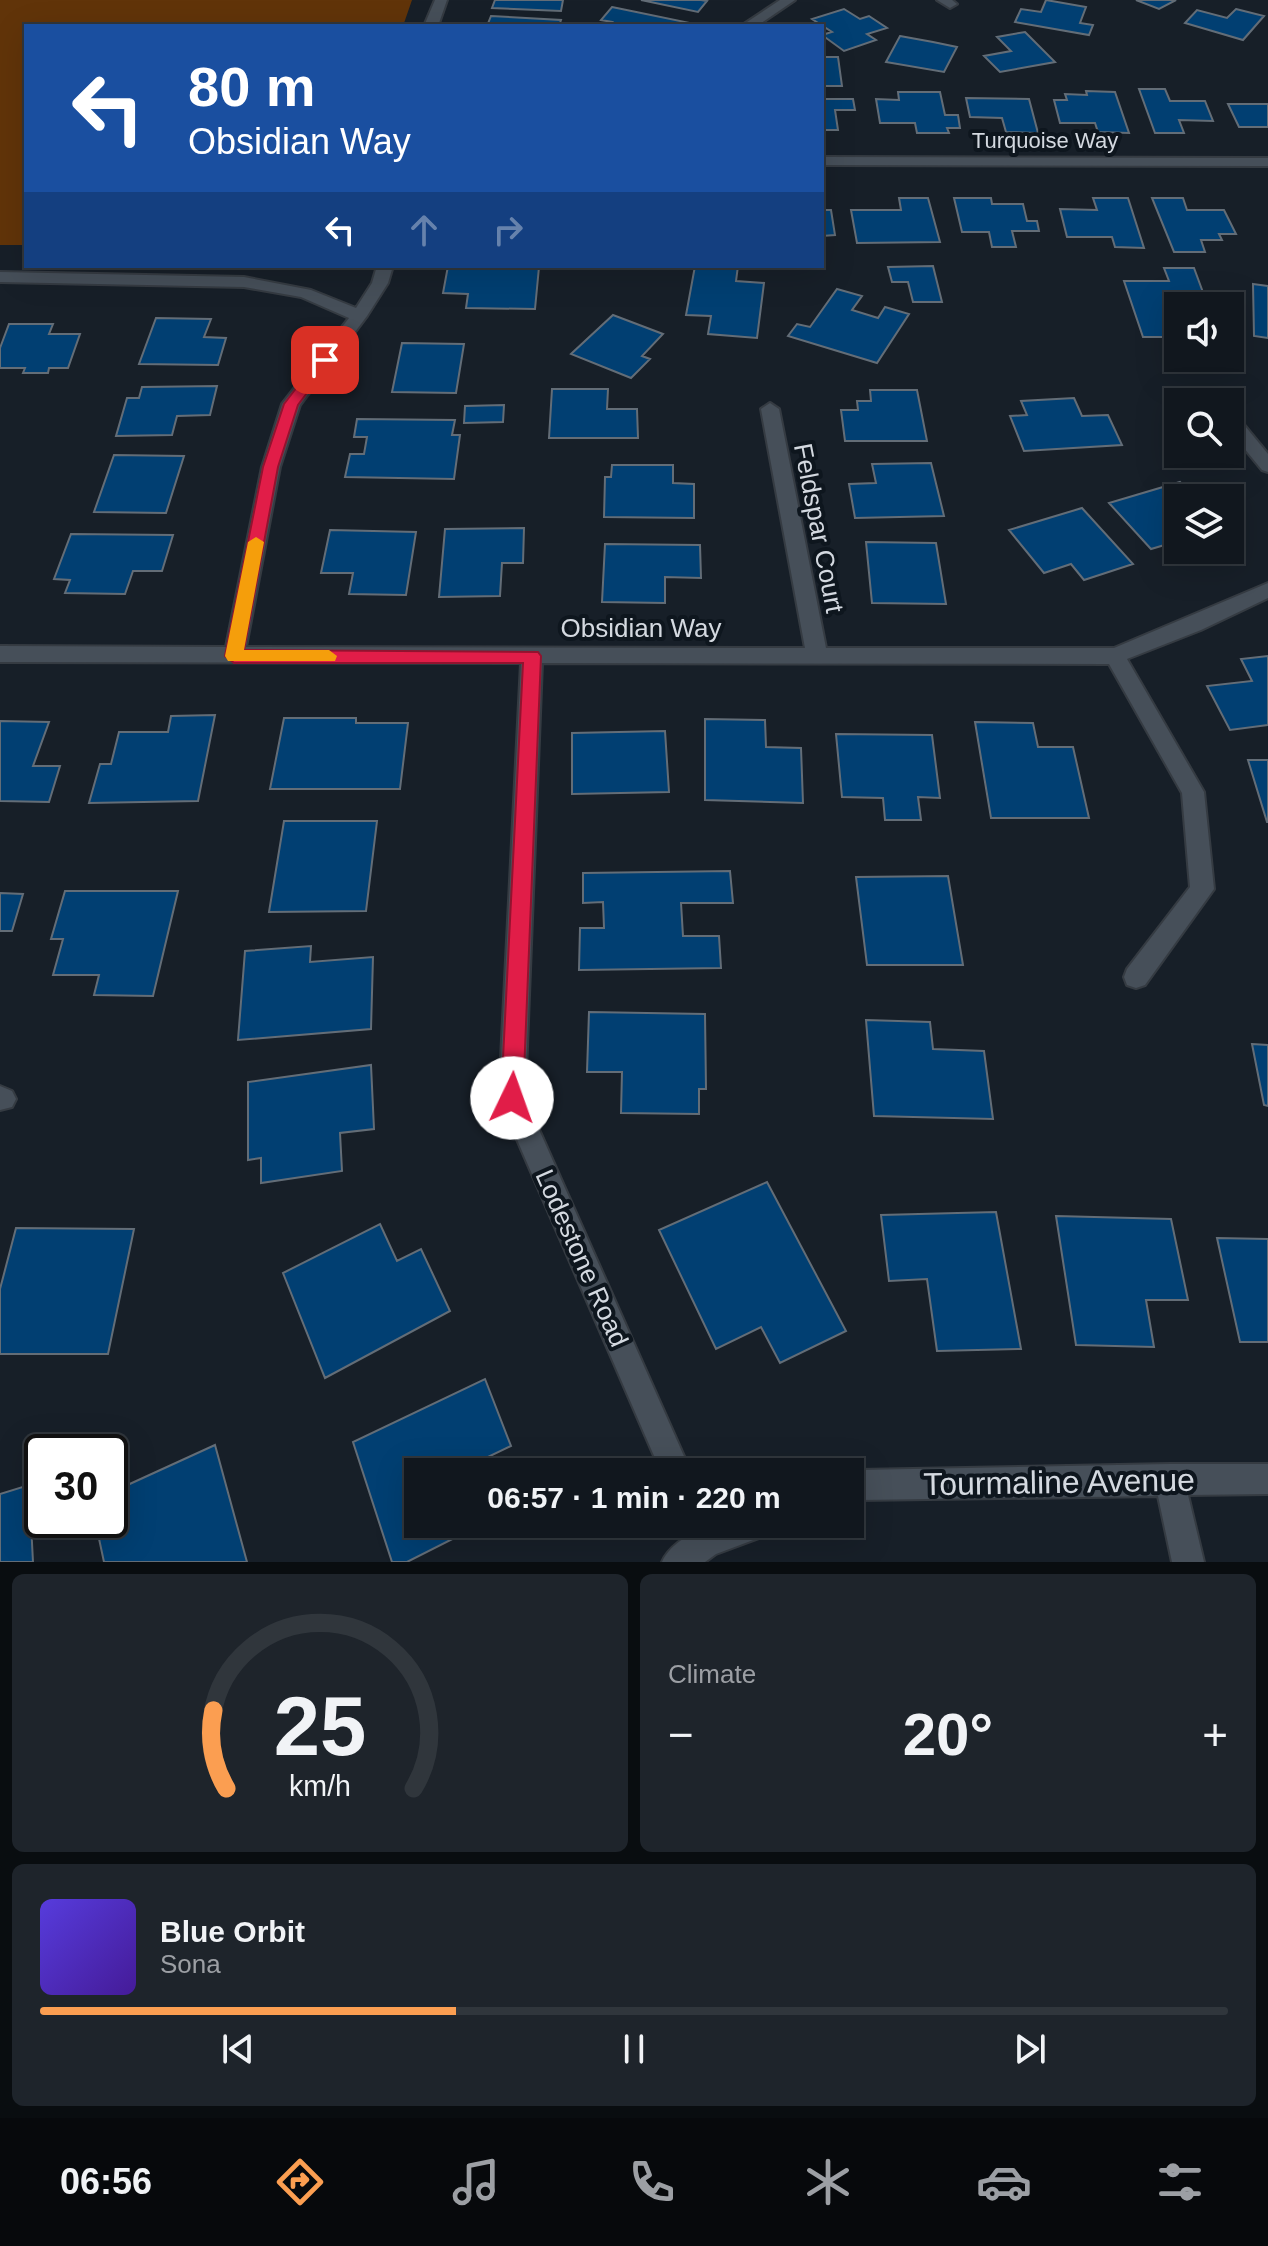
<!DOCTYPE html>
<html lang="en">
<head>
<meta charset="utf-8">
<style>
	:root { --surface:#11171e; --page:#1e242b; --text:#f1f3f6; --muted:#9c9fa4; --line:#30363c; --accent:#fb9e51 }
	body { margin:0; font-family:Arial,sans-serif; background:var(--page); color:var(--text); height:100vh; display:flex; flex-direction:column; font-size:30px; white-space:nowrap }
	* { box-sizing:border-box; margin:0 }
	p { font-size:26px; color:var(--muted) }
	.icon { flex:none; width:44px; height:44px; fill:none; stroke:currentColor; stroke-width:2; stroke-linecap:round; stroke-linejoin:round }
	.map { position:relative; height:1562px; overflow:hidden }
	.side { display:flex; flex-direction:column; gap:12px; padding:12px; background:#090d10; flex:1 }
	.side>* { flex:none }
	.hud { position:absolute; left:24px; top:24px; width:800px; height:244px; border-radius:0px; box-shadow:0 8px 32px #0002,0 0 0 2px var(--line); background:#1a4fa0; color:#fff; overflow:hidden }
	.fabs { position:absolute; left:1164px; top:292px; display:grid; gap:16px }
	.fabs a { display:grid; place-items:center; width:80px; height:80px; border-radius:0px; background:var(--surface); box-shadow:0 8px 32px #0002,0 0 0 2px var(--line); font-size:40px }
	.speed { position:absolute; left:24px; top:1434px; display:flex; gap:16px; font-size:40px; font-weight:700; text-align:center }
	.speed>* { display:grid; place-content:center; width:104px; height:104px; border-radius:50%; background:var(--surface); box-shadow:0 8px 32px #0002,0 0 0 2px var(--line); line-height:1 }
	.speed .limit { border:4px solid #111; border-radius:12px; background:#fff; color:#111 }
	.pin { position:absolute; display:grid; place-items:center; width:68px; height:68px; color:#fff; margin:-34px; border-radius:16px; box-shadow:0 4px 12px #0006 }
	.me { position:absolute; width:88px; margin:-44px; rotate:3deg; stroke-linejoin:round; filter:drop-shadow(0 0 6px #0008) }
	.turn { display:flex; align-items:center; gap:28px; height:168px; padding:0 32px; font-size:36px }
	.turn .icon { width:104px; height:104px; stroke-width:2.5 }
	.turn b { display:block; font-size:56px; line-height:68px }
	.lanes { display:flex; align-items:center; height:76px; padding:0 32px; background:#0003; justify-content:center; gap:40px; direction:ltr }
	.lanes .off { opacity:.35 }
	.big { font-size:60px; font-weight:800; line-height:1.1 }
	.side .widget { flex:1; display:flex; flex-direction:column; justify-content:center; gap:12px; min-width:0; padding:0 28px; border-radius:12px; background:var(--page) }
	.side .dial { align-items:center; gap:0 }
	.dial svg { height:208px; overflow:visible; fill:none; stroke:var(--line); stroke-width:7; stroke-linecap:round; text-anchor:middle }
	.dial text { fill:var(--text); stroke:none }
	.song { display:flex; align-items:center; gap:24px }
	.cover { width:96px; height:96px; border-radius:12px; background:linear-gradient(135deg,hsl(250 70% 55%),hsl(260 70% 35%)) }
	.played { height:8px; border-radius:4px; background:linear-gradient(90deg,var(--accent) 35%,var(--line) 35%) }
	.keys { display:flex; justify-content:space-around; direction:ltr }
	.heat { display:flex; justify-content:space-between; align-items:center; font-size:44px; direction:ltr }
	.side .tiles { flex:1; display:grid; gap:12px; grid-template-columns:1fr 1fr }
	.widget:last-child { grid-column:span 2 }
	.trip { position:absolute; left:404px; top:1458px; width:460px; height:80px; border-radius:0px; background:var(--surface); box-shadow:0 8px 32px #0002,0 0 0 2px var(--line); font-weight:800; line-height:80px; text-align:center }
	.tab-bar { display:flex; height:128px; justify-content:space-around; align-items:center; background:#07090c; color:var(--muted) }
	.tab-bar .icon { width:56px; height:56px }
	.tab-bar .current { color:var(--accent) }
	.tab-bar b { font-size:36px; color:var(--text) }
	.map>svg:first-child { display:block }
</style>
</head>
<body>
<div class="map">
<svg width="1268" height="1562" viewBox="0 0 1268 1562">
	<rect width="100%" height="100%" fill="#171f28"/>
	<path fill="#613409" d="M0,0H412L403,26H26V245H0Z"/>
	<path fill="#013f72" stroke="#636d77" stroke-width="2" d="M495,0H563L561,11L492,8Z
		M641,0H701L707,1L698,12Z
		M1046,0L1086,7L1080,23L1093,25L1089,35L1015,22L1021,9L1041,12Z
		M1136,0H1176L1159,9Z
		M612,7L690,23L687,26H608L612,22L601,20Z
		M844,9L860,19L869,16L887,28L867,34L876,40L844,51L822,35L832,32L812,19Z
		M1236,9L1264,16L1243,40L1185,23L1197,10L1227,18Z
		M491,16L561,20L559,26H487Z
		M1025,32L1055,62L1000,72L984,56L1011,51L997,37Z
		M900,36L933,42L957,47L944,72L886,62Z
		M822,57H838L842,86H822Z
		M1139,89H1165L1170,101H1205L1213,121L1179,120L1184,133H1155Z
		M1086,91L1115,92L1129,133L1098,132L1095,123H1060L1054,100H1067L1065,94L1087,95Z
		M898,92H940L945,115H958L960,128H947L949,133H917L915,123H880L876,99L899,100Z
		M966,98L1029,99L1038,133L1006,132L1002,118L970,117Z
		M822,99H853L855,110H835L838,130H822Z
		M1228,104H1268V127H1239Z
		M899,198H928L940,242L857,243L851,210H901Z
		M954,198H991L992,204H1023L1027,221H1037L1039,231H1012L1016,247H992L989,232H962Z
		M1093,198H1128L1144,248L1115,247L1112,237H1067L1060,209L1097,210Z
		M1152,198H1183L1187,210H1224L1236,234H1219L1222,240H1201L1205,252H1174Z
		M822,210H831L835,235L822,236Z
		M448,266L539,267L535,309L466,308L468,294L443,293Z
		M695,266H738L736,281L764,283L757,338L708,334L711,316L686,315Z
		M933,266L942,302H913L908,282H892L888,267Z
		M1164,268H1194L1208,306H1178V337H1143L1124,281H1169Z
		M1253,284L1268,286V338L1254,336Z
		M837,289L862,296L852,310L878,318L885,307L909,314L877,363L788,336L797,324L810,327Z
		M613,315L663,334L642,356L650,359L631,378L571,354Z
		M156,318L211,319L204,337L226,338L218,365L139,364Z
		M9,324H53L49,334H80L68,368H49L48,373H23L25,368H0V348Z
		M402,343L464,344L456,393L392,392Z
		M217,386L210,415L177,416L172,435L116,436L127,398H139L142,387Z
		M552,389H608L607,409H637L638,438H549Z
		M870,390H917L927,441H845L841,410H858L857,401H871Z
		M1074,398L1082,416L1108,415L1122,445L1024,451L1010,416L1027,415L1021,401Z
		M504,405L503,422L464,423L465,406Z
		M357,419L455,420L452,435H460L454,479L345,477L350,454H364L367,437H354Z
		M114,455L184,456L166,513L94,512Z
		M931,463L944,516L855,518L849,484L876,483L872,464Z
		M612,465H673V483L694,484V518L604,517L605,477H611Z
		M1180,482L1195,498H1178V541L1151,549L1109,503Z
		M1082,508L1133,564L1084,580L1071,564L1044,573L1009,530Z
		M524,528L523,563H502L500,596L439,597L445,529Z
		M330,530L416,532L406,595L349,594L353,573H321Z
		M71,534L173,535L162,571H133L125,594L65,593L70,580L54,579Z
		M866,542L936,543L946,604L872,603Z
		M605,544L700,545L701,578L665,577V603L602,602Z
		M1268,656V725L1230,730L1207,686L1252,681L1241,659Z
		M215,715L198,801L89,803L100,764H111L119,732H168L171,716Z
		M284,718H356V723H408L400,789H270Z
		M705,719L765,720L766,747L801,748L803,803L705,800Z
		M0,721L49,722L33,766H60L49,802L0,801Z
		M975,722L1033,723L1038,747H1073L1089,818H991Z
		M665,731L669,792L572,794V733Z
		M836,734L932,735L940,798L918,797L921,820H885L883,798L842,797Z
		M1248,760H1268V822H1267Z
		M284,821H377L366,911L269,912Z
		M730,871L733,903H681L683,936H719L721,968L579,970L580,928H604L603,902L583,903V873Z
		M948,876L963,965H867L856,877Z
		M65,891H178L153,996L94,995L99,975H53L63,939H51Z
		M0,893L23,894L12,931H0Z
		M311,946L310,962L373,957L371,1029L238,1040L245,951Z
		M589,1012L705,1014L706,1089H699V1114L621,1113L622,1072H587Z
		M866,1020L930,1022L933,1049L984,1051L993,1119L874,1116Z
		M1252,1044L1268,1045V1106L1264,1105Z
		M371,1065L374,1129L340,1133L342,1171L261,1183V1158L248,1160V1082Z
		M767,1182L846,1331L780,1363L761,1327L716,1349L659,1230Z
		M996,1212L1021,1349L937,1351L927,1279L889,1281L881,1215Z
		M1056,1216L1171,1219L1188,1300H1146L1154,1347L1076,1345Z
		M380,1224L397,1261L421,1249L450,1311L325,1378L283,1273Z
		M16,1228L134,1229L108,1354H0V1289Z
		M1217,1238L1268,1239V1342H1240Z
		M485,1379L511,1446L467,1467L469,1472H418V1524H482L407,1562H392L353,1442Z
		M215,1445L247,1562H104L95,1520H110V1493Z
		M29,1485L33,1562H0V1494Z"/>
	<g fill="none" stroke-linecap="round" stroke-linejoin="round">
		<g stroke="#353b42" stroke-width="4">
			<path id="minor" d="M435,0H447L438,26H424Z
				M780,0H795L757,26H741Z
				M937,0H952L957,4L950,8Z
				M822,157L1268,158V166L822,165Z
				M377,266H393L388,283L367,316L300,405L280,467L246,647L805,648L761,409L770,403L779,409L826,648H1114L1268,583V598L1201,630L1127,659L1204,792L1214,889L1145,985L1136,988L1127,985L1124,977L1127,969L1190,887L1182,793L1109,664L542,663L525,1098L691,1472H661L499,1098L521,663L0,662V646L226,647L262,467L282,404L349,318L301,297L244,287L0,282V272L244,277L311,290L356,308L372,283Z
				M1230,413L1236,415L1268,454V472L1262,470L1230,431Z
				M0,1086L12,1091L16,1099L12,1107L0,1110Z
				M1169,1464H1268V1494L1188,1495L1204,1562H1172L1158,1496L859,1500L850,1503V1473L859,1470Z
				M714,1524H771L767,1535L716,1554L705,1562H662C671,1542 695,1531 714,1524Z"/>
		</g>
		<use href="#minor" fill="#464f59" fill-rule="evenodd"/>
	</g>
	<path fill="#e11d48" stroke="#92132f" stroke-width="2" d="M325,356L332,360L298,405L278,467L244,650L538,652L541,656L523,1098L520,1105L512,1108L504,1105L501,1098L523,663H234L225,656L263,467L284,404L320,357Z"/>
	<path fill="#f59e0b" d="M256,537L264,542L244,650H329L337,656L335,661H228L225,656L248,542Z"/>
	<g text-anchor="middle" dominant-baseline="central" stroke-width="8" stroke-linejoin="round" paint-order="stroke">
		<g font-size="22" fill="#d4d9e0" stroke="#0e161e">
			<text x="1045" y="140">Turquoise Way</text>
		</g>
		<g font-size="26" fill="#d4d9e0" stroke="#0e161e">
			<text transform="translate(819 528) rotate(79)">Feldspar Court</text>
			<text x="641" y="628">Obsidian Way</text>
			<text transform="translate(582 1258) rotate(66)">Lodestone Road</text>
		</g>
		<g font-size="32" fill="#d4d9e0" stroke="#0e161e">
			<text transform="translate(1059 1482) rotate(-1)">Tourmaline Avenue</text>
		</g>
	</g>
</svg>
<div class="fabs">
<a><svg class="icon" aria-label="sound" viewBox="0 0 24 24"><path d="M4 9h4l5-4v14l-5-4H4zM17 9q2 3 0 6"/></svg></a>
<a><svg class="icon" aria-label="search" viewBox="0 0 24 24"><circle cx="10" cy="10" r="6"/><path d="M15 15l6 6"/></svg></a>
<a><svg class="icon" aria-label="layers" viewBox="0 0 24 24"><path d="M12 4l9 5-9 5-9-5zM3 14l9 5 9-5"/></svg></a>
</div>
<div class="speed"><div class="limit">30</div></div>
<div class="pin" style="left:325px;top:360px;background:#d93025"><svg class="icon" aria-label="arrive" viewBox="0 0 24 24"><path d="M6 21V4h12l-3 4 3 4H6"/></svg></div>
<svg class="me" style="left:512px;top:1098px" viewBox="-20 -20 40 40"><circle r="19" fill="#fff"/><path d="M0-13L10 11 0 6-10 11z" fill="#e11d48"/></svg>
<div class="trip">06:57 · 1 min · 220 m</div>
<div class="hud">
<div class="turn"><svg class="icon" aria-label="left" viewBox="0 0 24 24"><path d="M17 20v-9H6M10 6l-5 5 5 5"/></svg><div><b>80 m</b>Obsidian Way</div></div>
<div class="lanes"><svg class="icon" aria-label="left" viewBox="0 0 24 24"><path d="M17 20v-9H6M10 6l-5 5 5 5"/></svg><svg class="icon off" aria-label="ahead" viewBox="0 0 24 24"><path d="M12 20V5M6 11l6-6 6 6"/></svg><svg class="icon off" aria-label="right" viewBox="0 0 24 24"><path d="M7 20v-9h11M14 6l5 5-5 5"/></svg></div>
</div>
</div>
<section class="side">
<div class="tiles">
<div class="widget dial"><svg viewBox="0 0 100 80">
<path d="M14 69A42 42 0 1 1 86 69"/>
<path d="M14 69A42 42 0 0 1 9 39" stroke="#fb9e51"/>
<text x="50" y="56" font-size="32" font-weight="700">25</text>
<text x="50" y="72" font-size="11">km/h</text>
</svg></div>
<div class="widget"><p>Climate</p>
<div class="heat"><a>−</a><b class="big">20°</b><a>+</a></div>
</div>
<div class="widget">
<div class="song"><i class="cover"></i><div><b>Blue Orbit</b><p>Sona</p></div></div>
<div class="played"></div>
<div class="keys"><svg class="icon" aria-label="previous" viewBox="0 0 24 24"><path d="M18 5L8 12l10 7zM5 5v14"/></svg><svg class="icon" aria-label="pause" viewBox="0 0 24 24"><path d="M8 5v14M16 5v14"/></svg><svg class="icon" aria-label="next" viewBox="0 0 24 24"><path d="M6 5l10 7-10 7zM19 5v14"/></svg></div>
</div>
</div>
</section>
<nav class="tab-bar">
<b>06:56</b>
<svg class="icon current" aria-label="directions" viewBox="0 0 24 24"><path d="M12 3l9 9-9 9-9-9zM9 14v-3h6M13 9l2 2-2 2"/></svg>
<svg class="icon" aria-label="music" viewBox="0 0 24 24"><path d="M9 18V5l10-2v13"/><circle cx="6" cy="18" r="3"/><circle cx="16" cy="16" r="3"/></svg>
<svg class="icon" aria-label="phone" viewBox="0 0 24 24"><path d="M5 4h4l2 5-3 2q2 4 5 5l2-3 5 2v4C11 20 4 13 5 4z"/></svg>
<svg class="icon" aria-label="climate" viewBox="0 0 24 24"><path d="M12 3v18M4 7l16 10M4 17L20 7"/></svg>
<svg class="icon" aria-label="car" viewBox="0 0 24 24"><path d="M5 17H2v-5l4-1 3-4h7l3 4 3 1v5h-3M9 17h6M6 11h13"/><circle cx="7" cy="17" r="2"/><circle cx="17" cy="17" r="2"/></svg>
<svg class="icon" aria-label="filters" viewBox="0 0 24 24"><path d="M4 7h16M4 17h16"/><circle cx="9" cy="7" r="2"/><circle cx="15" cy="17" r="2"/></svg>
</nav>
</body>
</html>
